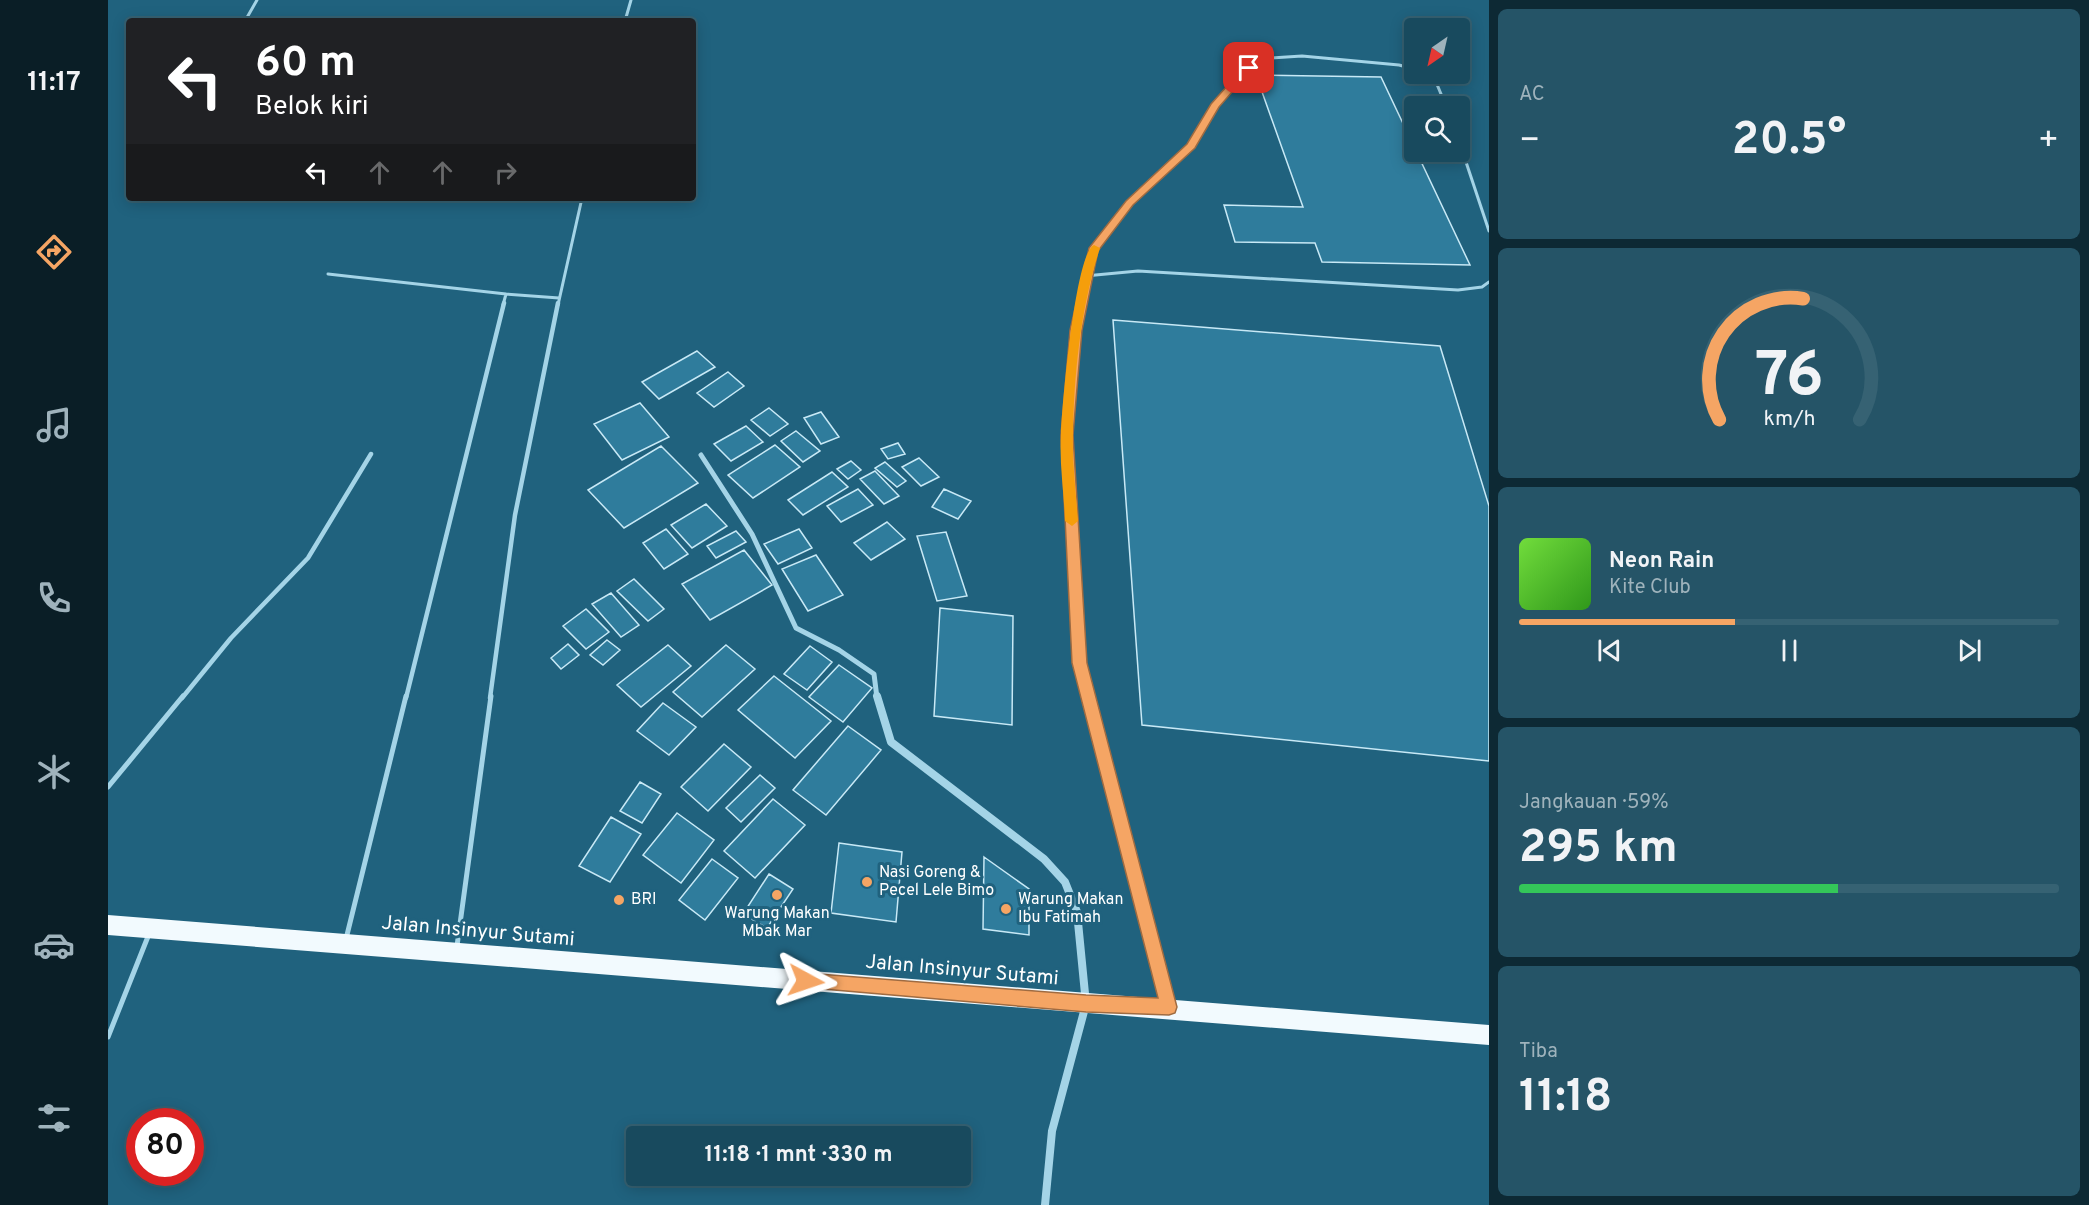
<!DOCTYPE html>
<html lang="id">
<head>
<meta charset="utf-8">
<style>
	:root { --surface:#184a5e; --page:#255467; --text:#f1f3f6; --muted:#9fb3bc; --line:#366273; --accent:#f5a564 }
	body { margin:0; font-family:Overpass,sans-serif; background:var(--page); color:var(--text); height:100vh; display:flex; flex-direction:column; font-size:22px; white-space:nowrap }
	* { box-sizing:border-box; margin:0 }
	p { font-size:20px; color:var(--muted) }
	.icon { flex:none; width:33px; height:33px; fill:none; stroke:currentColor; stroke-width:2; stroke-linecap:round; stroke-linejoin:round }
	.map { position:relative; flex:1; overflow:hidden }
	.drawer { display:flex; flex-direction:column; gap:9px; padding:9px; background:#0d2934; width:600px }
	.drawer>* { flex:none }
	.hud { position:absolute; left:18px; top:18px; width:570px; height:183px; border-radius:6px; box-shadow:0 3px 15px #0003,0 0 0 2px var(--line); background:#202124; color:#fff; overflow:hidden }
	.needle { width:39px; rotate:214deg }
	.fabs { position:absolute; left:1296px; top:18px; display:grid; gap:12px }
	.fabs a { display:grid; place-items:center; width:66px; height:66px; border-radius:6px; background:var(--surface); box-shadow:0 3px 15px #0003,0 0 0 2px var(--line); font-size:30px }
	.speed { position:absolute; left:18px; top:1108px; display:flex; gap:12px; font-size:30px; font-weight:700; text-align:center }
	.speed>* { display:grid; place-content:center; width:78px; height:78px; border-radius:50%; background:var(--surface); box-shadow:0 3px 15px #0003,0 0 0 2px var(--line); line-height:1 }
	.speed .limit { border:9px solid #d22; background:#fff; color:#111 }
	.pin { position:absolute; display:grid; place-items:center; width:51px; height:51px; color:#fff; margin:-26px; border-radius:12px; box-shadow:0 3px 9px #0006 }
	.me { position:absolute; width:66px; margin:-33px; rotate:95deg; stroke-linejoin:round; filter:drop-shadow(0 0 4px #0008) }
	.turn { display:flex; align-items:center; gap:21px; height:126px; padding:0 30px; font-size:27px }
	.turn .icon { width:78px; height:78px; stroke-width:2.5 }
	.turn b { display:block; font-size:42px; line-height:51px }
	.lanes { display:flex; align-items:center; height:57px; padding:0 30px; background:#0003; justify-content:center; gap:30px; direction:ltr }
	.lanes .off { opacity:.35 }
	.big { font-size:45px; font-weight:700; line-height:1.1 }
	.drawer .tile { flex:1; display:flex; flex-direction:column; justify-content:center; gap:9px; min-width:0; padding:0 21px; border-radius:9px; background:var(--page) }
	.drawer .dial { align-items:center; gap:0 }
	.dial svg { height:156px; overflow:visible; fill:none; stroke:var(--line); stroke-width:7; stroke-linecap:round; text-anchor:middle }
	.dial text { fill:var(--text); stroke:none }
	.song { display:flex; align-items:center; gap:18px }
	.cover { width:72px; height:72px; border-radius:9px; background:linear-gradient(135deg,hsl(100 70% 55%),hsl(110 70% 35%)) }
	.played { height:6px; border-radius:3px; background:linear-gradient(90deg,var(--accent) 40%,var(--line) 40%) }
	.keys { display:flex; justify-content:space-around; direction:ltr }
	.heat { display:flex; justify-content:space-between; align-items:center; font-size:33px; direction:ltr }
	.charge { height:9px; border-radius:4px; background:linear-gradient(90deg,#34c759 59%,var(--line) 0) }
	.trip { position:absolute; left:518px; top:1126px; width:345px; height:60px; border-radius:6px; background:var(--surface); box-shadow:0 3px 15px #0003,0 0 0 2px var(--line); font-weight:700; line-height:60px; text-align:center }
	main { display:flex; flex:1; min-height:0 }
	.menu { display:flex; flex-direction:column; width:108px; justify-content:space-around; align-items:center; background:#0a1e26; color:var(--muted) }
	.menu .icon { width:42px; height:42px }
	.menu .on { color:var(--accent) }
	.menu b { font-size:27px; color:var(--text) }
	.map>svg:first-child { display:block }
</style>
</head>
<body>
<main>
<nav class="menu">
<b>11:17</b>
<svg class="icon on" aria-label="directions" viewBox="0 0 24 24"><path d="M12 3l9 9-9 9-9-9zM9 14v-3h6M13 9l2 2-2 2"/></svg>
<svg class="icon" aria-label="music" viewBox="0 0 24 24"><path d="M9 18V5l10-2v13"/><circle cx="6" cy="18" r="3"/><circle cx="16" cy="16" r="3"/></svg>
<svg class="icon" aria-label="phone" viewBox="0 0 24 24"><path d="M5 4h4l2 5-3 2q2 4 5 5l2-3 5 2v4C11 20 4 13 5 4z"/></svg>
<svg class="icon" aria-label="climate" viewBox="0 0 24 24"><path d="M12 3v18M4 7l16 10M4 17L20 7"/></svg>
<svg class="icon" aria-label="car" viewBox="0 0 24 24"><path d="M5 17H2v-5l4-1 3-4h7l3 4 3 1v5h-3M9 17h6M6 11h13"/><circle cx="7" cy="17" r="2"/><circle cx="17" cy="17" r="2"/></svg>
<svg class="icon" aria-label="filters" viewBox="0 0 24 24"><path d="M4 7h16M4 17h16"/><circle cx="9" cy="7" r="2"/><circle cx="15" cy="17" r="2"/></svg>
</nav>
<div class="map">
<svg width="1381" height="1205" viewBox="0 0 1381 1205">
	<rect width="100%" height="100%" fill="#20627e"/>
	<path fill="#2f7c9c" stroke="#c8e9f6" stroke-width="1.5" d="M1148,75L1273,77L1362,265L1214,262L1207,243L1127,242L1116,205L1195,207Z
		M1005,320L1332,346L1381,506V761L1034,725Z
		M589,351L607,367L551,399L534,382Z
		M620,372L636,386L606,407L589,393Z
		M532,403L561,437L514,460L486,424Z
		M661,408L680,424L662,436L643,420Z
		M713,412L731,437L713,444L696,418Z
		M638,426L655,442L623,461L606,444Z
		M688,431L712,451L695,462L673,441Z
		M790,443L797,454L780,459L773,449Z
		M667,445L692,467L645,498L620,475Z
		M553,446L590,483L516,528L480,490Z
		M811,458L831,477L813,486L794,467Z
		M743,461L753,470L740,479L729,469Z
		M777,462L798,481L789,487L767,468Z
		M767,471L791,496L776,504L752,479Z
		M724,472L740,487L695,515L680,500Z
		M750,489L765,505L733,522L719,506Z
		M836,489L863,501L850,519L824,507Z
		M598,504L619,526L584,548L563,525Z
		M779,522L797,539L763,560L746,543Z
		M558,529L580,554L556,569L535,543Z
		M691,529L704,548L670,564L656,544Z
		M628,531L638,542L608,558L599,546Z
		M838,532L859,596L829,601L809,536Z
		M636,550L664,585L602,620L574,584Z
		M708,555L735,595L700,611L674,569Z
		M526,579L556,609L540,621L509,591Z
		M503,593L531,625L513,637L484,604Z
		M832,608L905,616L904,725L826,716Z
		M478,609L501,632L478,649L455,626Z
		M499,640L512,650L495,665L482,655Z
		M460,644L471,655L453,669L443,658Z
		M560,645L583,666L533,707L509,685Z
		M618,645L647,669L594,717L565,692Z
		M702,646L724,662L699,690L676,674Z
		M731,665L764,688L735,722L701,697Z
		M666,676L723,721L687,758L630,710Z
		M555,703L588,727L561,755L529,731Z
		M740,726L773,750L718,815L685,790Z
		M616,744L643,767L600,811L573,787Z
		M652,775L667,788L633,822L618,808Z
		M532,782L553,794L534,823L512,811Z
		M665,799L697,825L647,878L616,851Z
		M569,813L606,840L573,883L535,855Z
		M503,817L533,834L502,882L471,866Z
		M731,843L794,852L788,922L723,913Z
		M876,857L921,889V935L875,929Z
		M604,859L630,878L597,920L571,900Z
		M661,874L685,889L659,928L635,914Z"/>
	<g fill="none" stroke-linecap="round" stroke-linejoin="round">
		<path stroke="#a4d4e7" stroke-width="3" d="M137,21L149,0
			M517,21L523,0
			M1318,74L1328,82L1338,106
			M1352,144L1381,231
			M220,274L398,294L395,305
			M977,276L1030,271L1350,290L1374,287L1381,282
			M398,294L451,298
			M450,305L474,198
			M972,305L984,251L1021,203L1083,146L1107,106L1141,68L1163,58L1194,56L1291,65L1306,69"/>
		<path stroke="#a4d4e7" stroke-width="4.5" d="M972,303L959,435L972,663L981,698
			M74,698L123,638L200,558L263,454
			M298,698L396,303
			M382,698L407,515L450,303"/>
		<path stroke="#a4d4e7" stroke-width="5" d="M981,696L1060,1005
			M0,787L75,696
			M238,939L298,696
			M349,946L383,696
			M0,1037L41,934"/>
		<path stroke="#a4d4e7" stroke-width="5" d="M593,455L644,534L688,628L731,650L766,674L769,698"/>
		<path stroke="#a4d4e7" stroke-width="8" d="M769,696L783,742L936,859L957,882L969,912L978,1004L944,1131L937,1205"/>
		<path fill="#f2fafe" fill-rule="evenodd" d="M0,915L1381,1025V1045L0,935Z"/>
	</g>
	<path fill="#f5a564" stroke="#9f6b41" stroke-width="1.5" d="M1137,66L1145,68L1111,107L1087,148L1025,205L990,251L974,330L965,435L979,663L1069,1007L1067,1013L1061,1015L978,1012L692,987L689,981L692,975L698,973L978,995L1050,998L964,663L953,435L962,330L981,248L1018,201L1079,144L1103,104Z"/>
	<path fill="#f59e0b" d="M986,245L992,248C973,307 966,372 965,434C964,462 968,492 970,521L964,526L957,521C956,492 951,462 953,433C954,407 967,253 986,245Z"/>
	<g fill="#f5a564" stroke="#20627e" stroke-width="2">
		<circle cx="759" cy="882" r="6"/>
		<circle cx="669" cy="895" r="6"/>
		<circle cx="511" cy="900" r="6"/>
		<circle cx="898" cy="909" r="6"/>
	</g>
	<g text-anchor="middle" dominant-baseline="central" stroke-width="6" stroke-linejoin="round" paint-order="stroke">
		<g font-size="16" fill="#fff" stroke="#20627e" text-anchor="start">
			<text x="771" y="873">Nasi Goreng &amp;<tspan x="771" dy="18">Pecel Lele Bimo</tspan></text>
			<text x="523" y="900">BRI</text>
			<text x="910" y="900">Warung Makan<tspan x="910" dy="18">Ibu Fatimah</tspan></text>
			<text x="669" y="914" text-anchor="middle">Warung Makan<tspan x="669" dy="18">Mbak Mar</tspan></text>
		</g>
		<g font-size="20" fill="#fff" stroke="#20627e">
			<text transform="translate(370 932) rotate(5)">Jalan Insinyur Sutami</text>
			<text transform="translate(854 971) rotate(5)">Jalan Insinyur Sutami</text>
		</g>
	</g>
</svg>
<div class="fabs">
<a><svg class="needle" viewBox="-14 -14 28 28"><path d="M0-13l5 13h-10z" fill="#e53935"/><path d="M0 13l5-13h-10z" fill="#9fb3bc"/></svg></a>
<a><svg class="icon" aria-label="search" viewBox="0 0 24 24"><circle cx="10" cy="10" r="6"/><path d="M15 15l6 6"/></svg></a>
</div>
<div class="speed"><div class="limit">80</div></div>
<div class="pin" style="left:1141px;top:68px;background:#d93025"><svg class="icon" aria-label="arrive" viewBox="0 0 24 24"><path d="M6 21V4h12l-3 4 3 4H6"/></svg></div>
<svg class="me" style="left:698px;top:981px" viewBox="-20 -20 40 40"><path d="M0-17L14 15 0 8-14 15z" fill="#f5a564" stroke="#fff" stroke-width="4"/></svg>
<div class="trip">11:18 · 1 mnt · 330 m</div>
<div class="hud">
<div class="turn"><svg class="icon" aria-label="left" viewBox="0 0 24 24"><path d="M17 20v-9H6M10 6l-5 5 5 5"/></svg><div><b>60 m</b>Belok kiri</div></div>
<div class="lanes"><svg class="icon" aria-label="left" viewBox="0 0 24 24"><path d="M17 20v-9H6M10 6l-5 5 5 5"/></svg><svg class="icon off" aria-label="ahead" viewBox="0 0 24 24"><path d="M12 20V5M6 11l6-6 6 6"/></svg><svg class="icon off" aria-label="ahead" viewBox="0 0 24 24"><path d="M12 20V5M6 11l6-6 6 6"/></svg><svg class="icon off" aria-label="right" viewBox="0 0 24 24"><path d="M7 20v-9h11M14 6l5 5-5 5"/></svg></div>
</div>
</div>
<section class="drawer">
<div class="tile"><p>AC</p>
<div class="heat"><a>−</a><b class="big">20.5°</b><a>+</a></div>
</div>
<div class="tile dial"><svg viewBox="0 0 100 80">
<path d="M14 69A42 42 0 1 1 86 69"/>
<path d="M14 69A42 42 0 0 1 57 7" stroke="#f5a564"/>
<text x="50" y="56" font-size="32" font-weight="700">76</text>
<text x="50" y="72" font-size="11">km/h</text>
</svg></div>
<div class="tile">
<div class="song"><i class="cover"></i><div><b>Neon Rain</b><p>Kite Club</p></div></div>
<div class="played"></div>
<div class="keys"><svg class="icon" aria-label="previous" viewBox="0 0 24 24"><path d="M18 5L8 12l10 7zM5 5v14"/></svg><svg class="icon" aria-label="pause" viewBox="0 0 24 24"><path d="M8 5v14M16 5v14"/></svg><svg class="icon" aria-label="next" viewBox="0 0 24 24"><path d="M6 5l10 7-10 7zM19 5v14"/></svg></div>
</div>
<div class="tile"><p>Jangkauan · 59%</p><b class="big">295 km</b><div class="charge"></div></div>
<div class="tile"><p>Tiba</p><b class="big">11:18</b></div>
</section>
</main>
</body>
</html>
